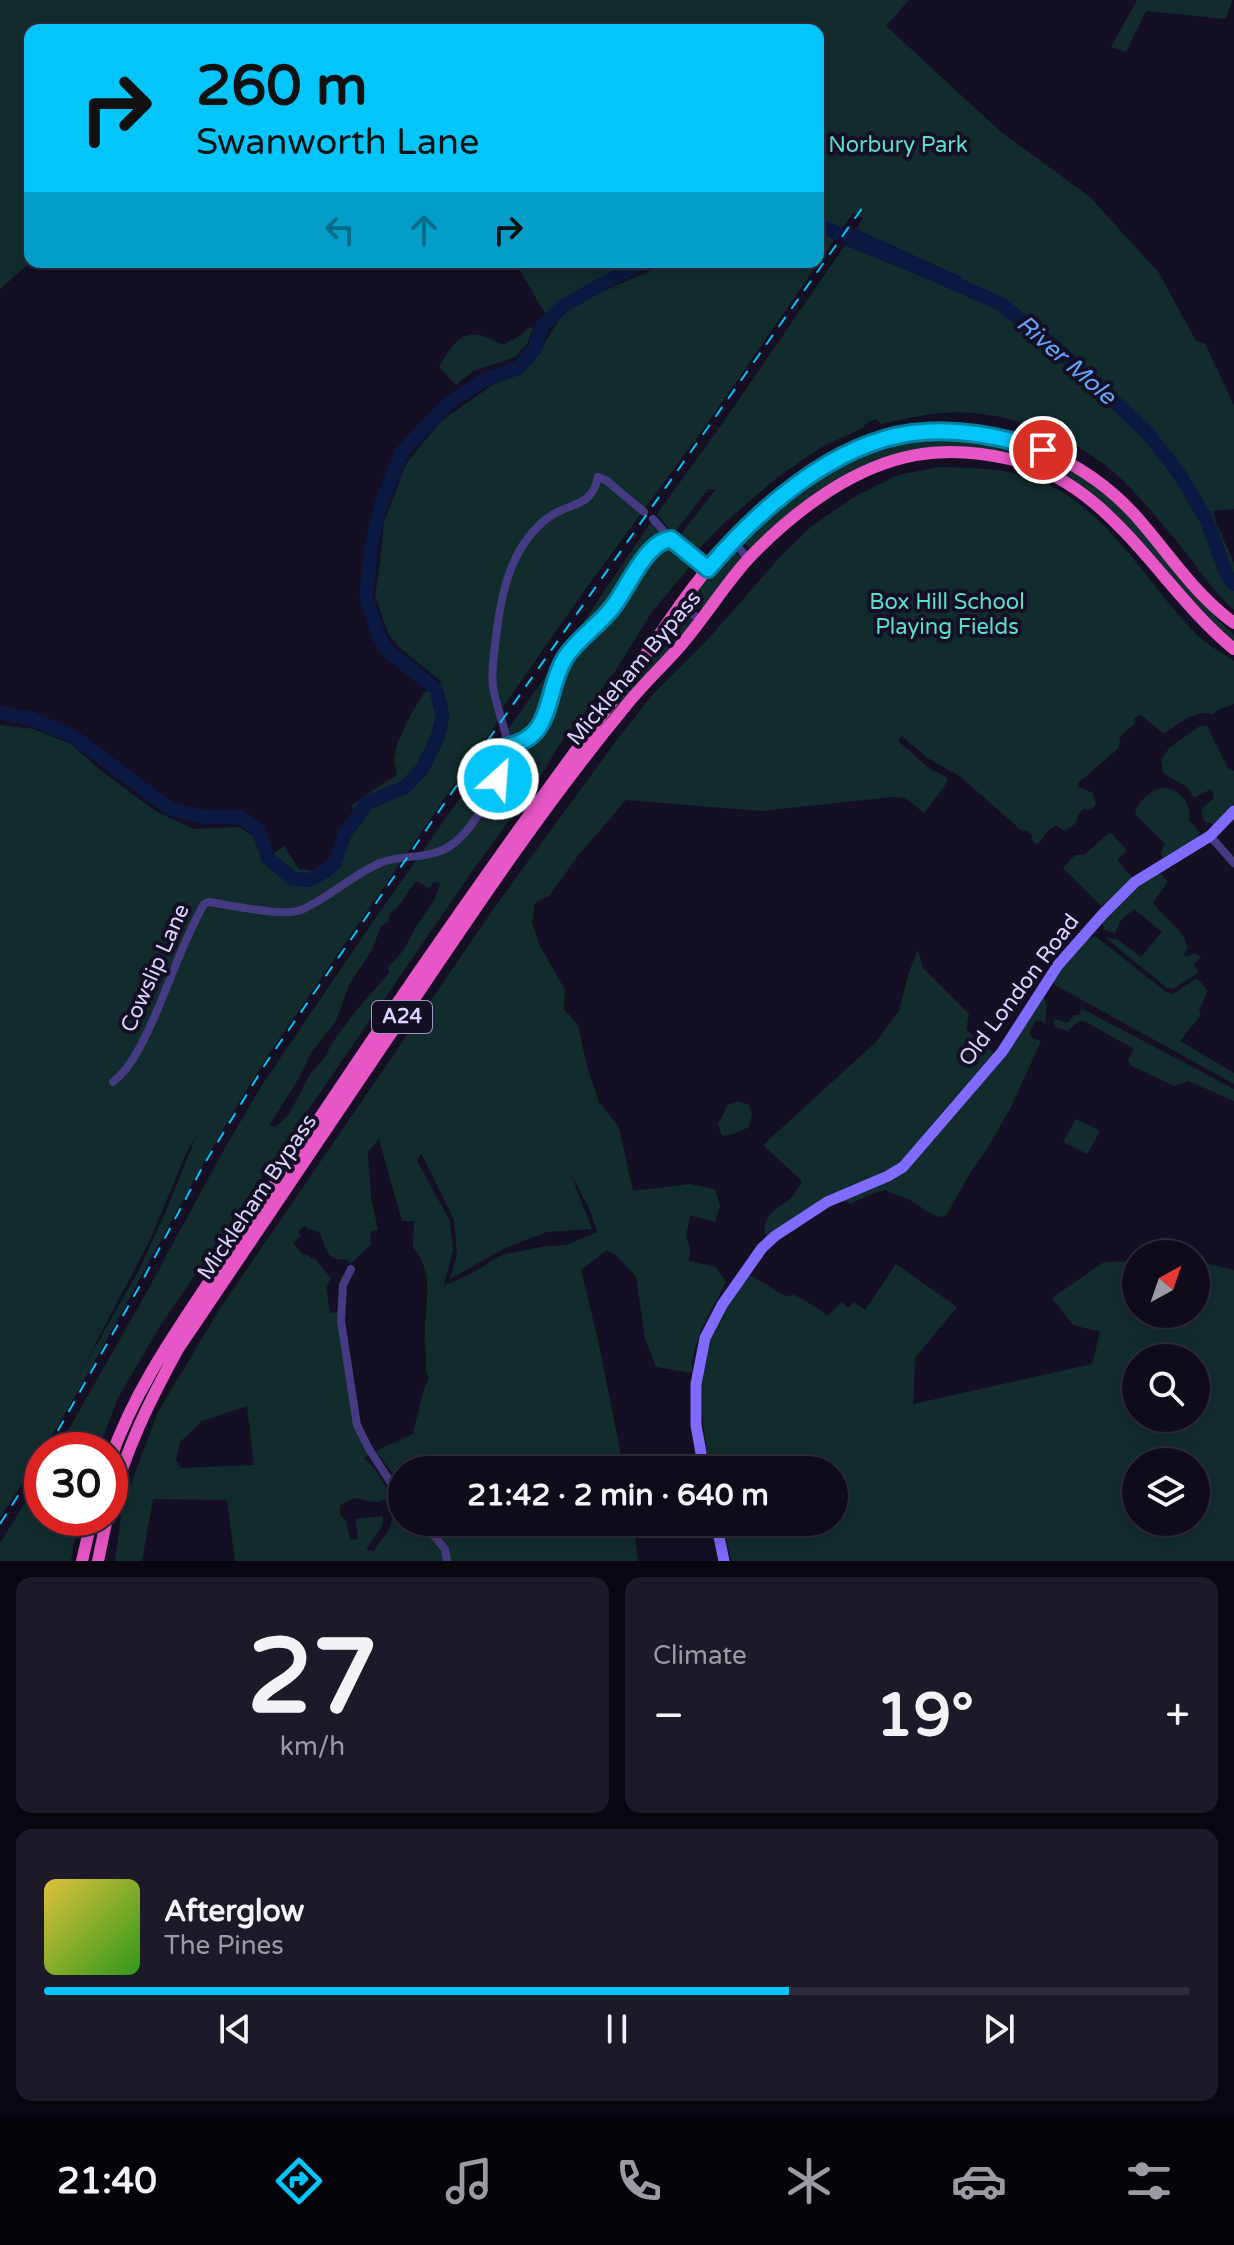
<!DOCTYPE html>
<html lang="en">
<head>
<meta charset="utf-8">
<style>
	:root { --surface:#100b1b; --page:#1e1928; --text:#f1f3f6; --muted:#9c9ba3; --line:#302b3a; --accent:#04c5f9 }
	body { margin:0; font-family:"Varela Round",sans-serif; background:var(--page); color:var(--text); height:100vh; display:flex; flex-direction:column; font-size:30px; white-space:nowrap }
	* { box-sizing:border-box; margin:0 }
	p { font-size:26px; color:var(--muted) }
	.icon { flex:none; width:44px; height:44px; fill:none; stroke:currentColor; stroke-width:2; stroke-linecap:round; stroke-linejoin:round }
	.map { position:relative; height:1561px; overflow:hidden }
	.side { display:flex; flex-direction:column; gap:16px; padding:16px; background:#09060f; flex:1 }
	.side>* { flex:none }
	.guide { position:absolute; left:24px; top:24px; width:800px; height:244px; border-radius:16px; box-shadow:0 4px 20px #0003,0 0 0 2px var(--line); background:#04c5f9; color:#111; overflow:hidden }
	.needle { width:52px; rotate:40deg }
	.controls { position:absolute; left:1122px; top:1240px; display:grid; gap:16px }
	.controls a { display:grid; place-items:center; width:88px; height:88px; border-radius:50%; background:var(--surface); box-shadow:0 4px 20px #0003,0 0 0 2px var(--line); font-size:40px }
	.speed { position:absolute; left:24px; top:1432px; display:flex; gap:16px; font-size:40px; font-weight:700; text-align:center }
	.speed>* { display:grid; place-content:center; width:104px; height:104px; border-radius:50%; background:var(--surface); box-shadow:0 4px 20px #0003,0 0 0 2px var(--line); line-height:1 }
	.speed .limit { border:12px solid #d22; background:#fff; color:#111 }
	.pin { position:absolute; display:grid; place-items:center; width:68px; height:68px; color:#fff; margin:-34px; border:4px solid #fff; border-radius:50%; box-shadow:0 2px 8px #0007 }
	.me { position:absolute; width:88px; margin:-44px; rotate:26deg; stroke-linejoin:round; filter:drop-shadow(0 0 6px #0008) }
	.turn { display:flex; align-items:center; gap:28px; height:168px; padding:0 40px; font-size:36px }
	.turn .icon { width:104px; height:104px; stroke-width:2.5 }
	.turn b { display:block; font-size:56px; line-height:68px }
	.lanes { display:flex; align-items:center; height:76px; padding:0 40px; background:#0003; justify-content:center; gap:40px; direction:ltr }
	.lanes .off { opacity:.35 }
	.big { font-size:60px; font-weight:700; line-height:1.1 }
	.side .widget { flex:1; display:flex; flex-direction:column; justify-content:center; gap:12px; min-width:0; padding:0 28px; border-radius:16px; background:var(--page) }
	.side .dial { align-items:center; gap:0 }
	.dial b { font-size:104px; line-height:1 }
	.song { display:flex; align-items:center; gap:24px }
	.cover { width:96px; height:96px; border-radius:12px; background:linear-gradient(135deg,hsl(50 70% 55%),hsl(110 70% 35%)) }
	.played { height:8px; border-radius:4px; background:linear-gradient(90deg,var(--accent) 65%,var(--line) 65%) }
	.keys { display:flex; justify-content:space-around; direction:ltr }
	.heat { display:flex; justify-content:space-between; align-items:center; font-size:44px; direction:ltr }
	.side .tiles { flex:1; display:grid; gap:16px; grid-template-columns:1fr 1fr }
	.widget:last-child { grid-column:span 2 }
	.trip { position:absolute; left:388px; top:1456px; width:460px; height:80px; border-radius:40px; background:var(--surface); box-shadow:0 4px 20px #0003,0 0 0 2px var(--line); font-weight:700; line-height:80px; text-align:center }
	.tabs { display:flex; height:128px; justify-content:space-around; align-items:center; background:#06040b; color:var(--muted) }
	.tabs .icon { width:56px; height:56px }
	.tabs .on { color:var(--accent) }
	.tabs b { font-size:36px; color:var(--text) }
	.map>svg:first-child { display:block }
</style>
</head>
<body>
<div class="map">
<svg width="1234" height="1561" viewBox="0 0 1234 1561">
	<rect width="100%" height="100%" fill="#150f24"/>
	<path fill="#122c2e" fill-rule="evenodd" d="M0,0H909L886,26L1000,131L1090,197L1159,273L1196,341L1205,344L1234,405V509L1213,511L1217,525L1234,563V610C1211,589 1195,563 1175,539C1157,518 1138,494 1117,475C1074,436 1000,407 942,413C921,415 901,419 881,424L876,419L868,422L862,428L820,448L779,476L722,525L695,553L678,538L716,489H708L675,532L671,531L657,514L722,424L845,245L940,284L956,288L961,277L856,229L863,218L853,213L702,431L587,587L503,707L504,712L273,1048C174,1200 101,1368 0,1518V725L34,729L71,744L104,773L157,812L194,829L239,827L253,836L266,859L284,846L299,869L315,871L332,855L343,858L351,837L362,817L351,806L373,790L397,775L394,760L397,744L411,714L424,693L442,682L399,647L388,633L375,596L380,564L384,522L406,464L441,421L497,382L518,373L537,356L563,313L599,293L661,266L671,262H818L820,217L818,216V30H30L31,262L0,289ZM197,1134L169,1204L139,1270L79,1375L150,1240L185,1156Z
		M1137,0H1232L1226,19L1146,11L1126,52L1111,47Z
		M515,262H635L573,295L546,315Z
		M529,327L533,328L527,344L515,357L473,371L456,385L439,367C458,334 467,325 503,345L523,334Z
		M947,435L1019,445L1081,474L1130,516L1201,598L1216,618L1234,635V641L1217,627L1116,515L1092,494L1067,477L1039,463L978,449L869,465L754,551L743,543L742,537C785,499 832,453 891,441C910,438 929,437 947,435Z
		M940,467C969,468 998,468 1026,476C1102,498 1143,579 1194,632C1205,644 1221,652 1234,661V704L1220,709L1213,714C1193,710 1180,723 1164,734L1140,714L1134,719L1136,722L1120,737L1119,748L1078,783V787L1093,793L1096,805L1090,810L1083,809L1078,815L1076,823L1065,831L1056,825C1047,830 1044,837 1037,845L1031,839L1032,835L1026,830L1022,831L961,777L929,759L901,736L898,741L929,768L948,778L946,784L924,813L905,798L892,797L761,811L626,800L577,857L549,896L535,903L532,922L539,944L565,990L564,1009L578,1025L586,1063L599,1102L619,1127L633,1191L689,1184L715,1189L720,1206L715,1222L690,1215L686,1237L690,1247L689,1261L716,1267L726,1282C712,1311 691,1340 692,1373L656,1367L645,1338L636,1277L616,1255L607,1250L581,1270L598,1340L624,1470H402V1522H633L638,1561H235L227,1500L153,1499L142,1561H115L121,1516L127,1494L158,1412L219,1310L494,908L616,741L654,693L708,639L780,557L812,526L854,497L898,475ZM379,1139L402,1221H414L413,1247C434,1273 426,1297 425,1327C425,1342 426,1358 426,1373L429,1377L423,1392L413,1434L376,1451L400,1484C392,1500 395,1513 389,1529C385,1537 378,1543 374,1551L366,1550L383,1524V1516L355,1519L358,1539L350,1540L346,1520L340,1515V1506C358,1492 359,1501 376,1502C378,1502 388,1499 391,1498C386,1483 375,1468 364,1458L369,1455L345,1371L338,1312L330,1313L326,1287L331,1278L314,1258L312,1259L307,1254L304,1256L293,1243L301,1236L298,1232L305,1225L308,1229L319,1232C327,1247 325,1262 346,1259L350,1264L371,1244L370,1232L378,1230L371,1198L368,1152ZM421,1153L454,1220L457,1255L450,1279L505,1248L547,1232L592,1229L570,1172L590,1210L597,1232L566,1245L541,1247L502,1255L465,1277L444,1285L453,1250L450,1221L417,1161ZM247,1406L254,1465L181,1468L176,1460L180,1442L202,1421Z
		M651,522L693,563L651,613L616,670L558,747L538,781L475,867L160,1326L118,1398L98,1450H57L150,1286L222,1153L262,1085L374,920L576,633ZM416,881L430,889L433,882L440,883C436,902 424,913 415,929C407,944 402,956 388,966L389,973L355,1012L332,1043L325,1057L311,1073L289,1114L276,1127L269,1126L299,1078L311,1053L336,1021L349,985L372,950L381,926L389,921C389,914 391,911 397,908Z
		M734,551L740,556V561L704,606L699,609L694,606L691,599L728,553Z
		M683,612L692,620L693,623L552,794L679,613Z
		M1200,726H1207L1228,768L1234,771V804L1214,825L1204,821L1201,810L1214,798L1211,789L1194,798L1187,787L1163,773L1161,760L1169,748Z
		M1163,788C1180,789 1192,804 1189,820L1200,833L1197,838L1163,860L1161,852L1165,844L1135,814C1137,802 1151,790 1163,788Z
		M1110,832L1127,850L1117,860L1133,879L1101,906L1063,868L1075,855H1084Z
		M1159,872L1168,882L1153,902C1164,920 1183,927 1188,948L1184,954L1186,957L1195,953L1201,957L1193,965L1199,972L1173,989L1167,988L1106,938L1117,939L1141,957L1162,932L1134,909L1120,921L1115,933L1104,930L1102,923L1132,891Z
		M1095,936L1166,992L1173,994L1197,978L1208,991L1199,1009L1201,1015L1180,1041L1234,1073V1084L1055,985L1052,980C1064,964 1077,943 1095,936Z
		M918,950L923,968L969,1014L966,1030L994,1053L951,1102L900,1164L769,1236L765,1234C762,1214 778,1209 791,1198C796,1193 799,1187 802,1181L763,1145L876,1042L899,1011L909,972Z
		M1044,996L1047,1006L1045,1024L1040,1020L1035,1021L1029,1034L1032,1038L1041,1041L1011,1107L987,1149L970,1173L947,1214L943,1217C930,1217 923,1207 912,1201C904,1197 894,1195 885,1190L869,1195L850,1204L847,1201L844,1203L843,1198L890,1178L971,1092L996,1068Z
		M1081,1008L1234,1089V1101L1188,1081L1174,1086L1130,1065L1128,1060L1134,1049L1086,1022L1079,1021L1068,1031L1054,1027V1019L1068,1023L1074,1015H1079Z
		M738,1101L749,1105L752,1114L749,1127L734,1134L722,1136L718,1124L728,1105Z
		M1076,1119L1100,1131L1087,1154L1063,1142Z
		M1136,1261V1314H1196V1261L1234,1270V1561H731L722,1522H834V1470H710C703,1431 696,1378 709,1340C716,1317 734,1296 747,1276H752L787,1297L793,1294L819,1309L827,1316L842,1302L848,1308L854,1302L865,1310L896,1264L957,1307L915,1358L913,1404L1092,1364L1100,1332L1073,1325L1052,1298L1104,1262ZM1136,1358H1196V1418H1136ZM1136,1462H1196V1522H1136Z
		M42,1475V1518H78L71,1561H0V1543Z"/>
	<path fill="#0b1841" d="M856,229L961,277L956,289L940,284L845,245Z"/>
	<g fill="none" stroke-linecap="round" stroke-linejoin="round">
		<path stroke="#0b1841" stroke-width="14" d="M818,226L867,243
			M940,277L1001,304L1054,346L1146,431L1180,475L1207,521L1227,575L1234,584
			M0,713L29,718L73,736L170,809L204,817H239L258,829L268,858L293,879L310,880L324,872L335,863L345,833L367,803L405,787L422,769L437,739L443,716L436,689L388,651L379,637L366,597L371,548L382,501L402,452L447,404L484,380L518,368L535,349L542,326L563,306L622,273L646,262"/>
		<path stroke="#453b82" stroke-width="8" d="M653,519L671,539L708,569
			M729,544L741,550L748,560
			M682,602L689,613L702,619
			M508,746C505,726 496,707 493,687C491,670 494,654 496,637C501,593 511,545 549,517C571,501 591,509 598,477L607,481L644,512
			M1210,836L1234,863
			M113,1082C130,1068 138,1051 148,1031C168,989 181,944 204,904L209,902C231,905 282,917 301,910C329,898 352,875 380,863C397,856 417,858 434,853C473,844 498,780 508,746C555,738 544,693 565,658C577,639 598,626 612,608C627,589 645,542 671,539
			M351,1269L343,1285L341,1321L357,1425L369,1449L402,1500
			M422,1522L445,1549L447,1561"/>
		<path stroke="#7f6bfd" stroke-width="11" d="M704,1470L696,1425V1384L705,1338L722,1305L762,1248L775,1236L827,1202L888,1176L903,1167L1002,1052L1058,965L1103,914L1135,882L1210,836L1234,811
			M716,1522L724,1561"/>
		<path stroke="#e756c6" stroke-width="12" d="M110,1460C134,1391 175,1333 215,1273C254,1215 293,1158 331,1101C424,962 520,825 620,691C659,638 692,580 740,533C790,484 854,436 926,432C1006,428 1081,456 1135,515C1168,552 1194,594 1234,623
			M110,1507C127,1447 148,1404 178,1349C245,1248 313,1148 381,1048C459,933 535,816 624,708C642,685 663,666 682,644C706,616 725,584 750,557C773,533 801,509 829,491C887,454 941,443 1009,459C1112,482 1158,587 1234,649
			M82,1561L92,1518
			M98,1561L107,1518"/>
		<path stroke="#04c5f9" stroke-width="2" stroke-dasharray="12 10" stroke-linecap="butt" d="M47,1450L138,1289L203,1166L266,1063L486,743L865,204
			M0,1524L42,1458"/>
	</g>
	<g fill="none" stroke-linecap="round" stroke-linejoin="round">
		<g stroke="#0380a2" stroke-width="20">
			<path id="route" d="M498,779L508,746C555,737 544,692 565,658C577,639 598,626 612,608C627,590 645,542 671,539L708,569C758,510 832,444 912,433C957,427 1001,436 1043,450"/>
		</g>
		<use href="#route" stroke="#04c5f9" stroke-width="14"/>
	</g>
	<g text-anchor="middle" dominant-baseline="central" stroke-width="8" stroke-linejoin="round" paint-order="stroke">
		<rect fill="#150f24" stroke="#a098bd" stroke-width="2" x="372" y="1001" width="60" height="32" rx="6"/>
		<g font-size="20" font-weight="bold" fill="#dcd2fe">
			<text x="402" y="1017">A24</text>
		</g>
		<g font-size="22" fill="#5fddcc" stroke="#150f24">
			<text x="898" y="145">Norbury Park</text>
			<text x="947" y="602">Box Hill School<tspan x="947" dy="25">Playing Fields</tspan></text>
		</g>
		<g font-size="22" fill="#dcd2fe" stroke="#150f24">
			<text transform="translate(634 668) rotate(-50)">Mickleham Bypass</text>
			<text transform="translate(155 968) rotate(-66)">Cowslip Lane</text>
			<text transform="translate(1019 990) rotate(-53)">Old London Road</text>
			<text transform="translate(257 1197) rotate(-56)">Mickleham Bypass</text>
		</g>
		<g font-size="24" font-style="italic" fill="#62a4fc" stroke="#150f24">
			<text transform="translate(1066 360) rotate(41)">River Mole</text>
		</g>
	</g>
</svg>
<div class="controls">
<a><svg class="needle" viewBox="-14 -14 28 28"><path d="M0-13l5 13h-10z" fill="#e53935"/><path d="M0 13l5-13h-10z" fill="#9c9ba3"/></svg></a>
<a><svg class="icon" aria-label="search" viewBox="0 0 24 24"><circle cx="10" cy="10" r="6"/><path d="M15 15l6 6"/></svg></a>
<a><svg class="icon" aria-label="layers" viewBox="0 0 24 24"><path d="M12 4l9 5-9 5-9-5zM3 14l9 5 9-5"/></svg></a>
</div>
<div class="speed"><div class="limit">30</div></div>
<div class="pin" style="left:1043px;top:450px;background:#d93025"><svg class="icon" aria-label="arrive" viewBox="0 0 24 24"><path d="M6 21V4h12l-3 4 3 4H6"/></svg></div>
<svg class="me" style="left:498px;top:779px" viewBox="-20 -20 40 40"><circle r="17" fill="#04c5f9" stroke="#fff" stroke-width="3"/><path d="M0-11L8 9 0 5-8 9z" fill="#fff"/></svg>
<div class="trip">21:42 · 2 min · 640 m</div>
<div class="guide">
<div class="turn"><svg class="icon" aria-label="right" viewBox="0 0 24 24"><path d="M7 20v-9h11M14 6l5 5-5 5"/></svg><div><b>260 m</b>Swanworth Lane</div></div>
<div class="lanes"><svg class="icon off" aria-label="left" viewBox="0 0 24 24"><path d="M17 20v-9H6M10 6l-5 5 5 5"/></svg><svg class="icon off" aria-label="ahead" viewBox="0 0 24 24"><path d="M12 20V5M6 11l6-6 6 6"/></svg><svg class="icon" aria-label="right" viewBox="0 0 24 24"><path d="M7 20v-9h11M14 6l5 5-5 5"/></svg></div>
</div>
</div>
<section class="side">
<div class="tiles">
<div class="widget dial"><b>27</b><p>km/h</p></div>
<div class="widget"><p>Climate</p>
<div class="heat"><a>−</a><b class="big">19°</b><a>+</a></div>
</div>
<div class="widget">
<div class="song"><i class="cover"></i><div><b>Afterglow</b><p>The Pines</p></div></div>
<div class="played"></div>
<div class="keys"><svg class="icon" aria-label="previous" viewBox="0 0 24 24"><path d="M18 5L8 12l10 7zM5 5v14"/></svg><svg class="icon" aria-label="pause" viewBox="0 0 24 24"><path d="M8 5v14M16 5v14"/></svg><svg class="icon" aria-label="next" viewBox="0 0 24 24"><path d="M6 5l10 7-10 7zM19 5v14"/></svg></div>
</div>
</div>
</section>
<nav class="tabs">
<b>21:40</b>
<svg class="icon on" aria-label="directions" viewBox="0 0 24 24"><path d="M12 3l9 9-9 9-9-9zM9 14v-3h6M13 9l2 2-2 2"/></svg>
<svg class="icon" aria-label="music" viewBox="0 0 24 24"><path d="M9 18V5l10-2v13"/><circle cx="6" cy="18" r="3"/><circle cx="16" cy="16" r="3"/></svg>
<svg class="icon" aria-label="phone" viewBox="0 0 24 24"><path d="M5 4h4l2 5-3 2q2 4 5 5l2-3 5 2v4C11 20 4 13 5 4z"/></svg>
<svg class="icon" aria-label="climate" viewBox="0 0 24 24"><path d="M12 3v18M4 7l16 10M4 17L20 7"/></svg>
<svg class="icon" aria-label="car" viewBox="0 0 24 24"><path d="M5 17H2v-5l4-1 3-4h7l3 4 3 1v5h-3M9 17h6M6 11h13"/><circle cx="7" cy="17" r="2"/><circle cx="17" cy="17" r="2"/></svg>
<svg class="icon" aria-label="filters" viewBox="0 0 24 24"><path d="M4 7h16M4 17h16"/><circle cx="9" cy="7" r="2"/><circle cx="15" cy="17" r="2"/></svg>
</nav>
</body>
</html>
